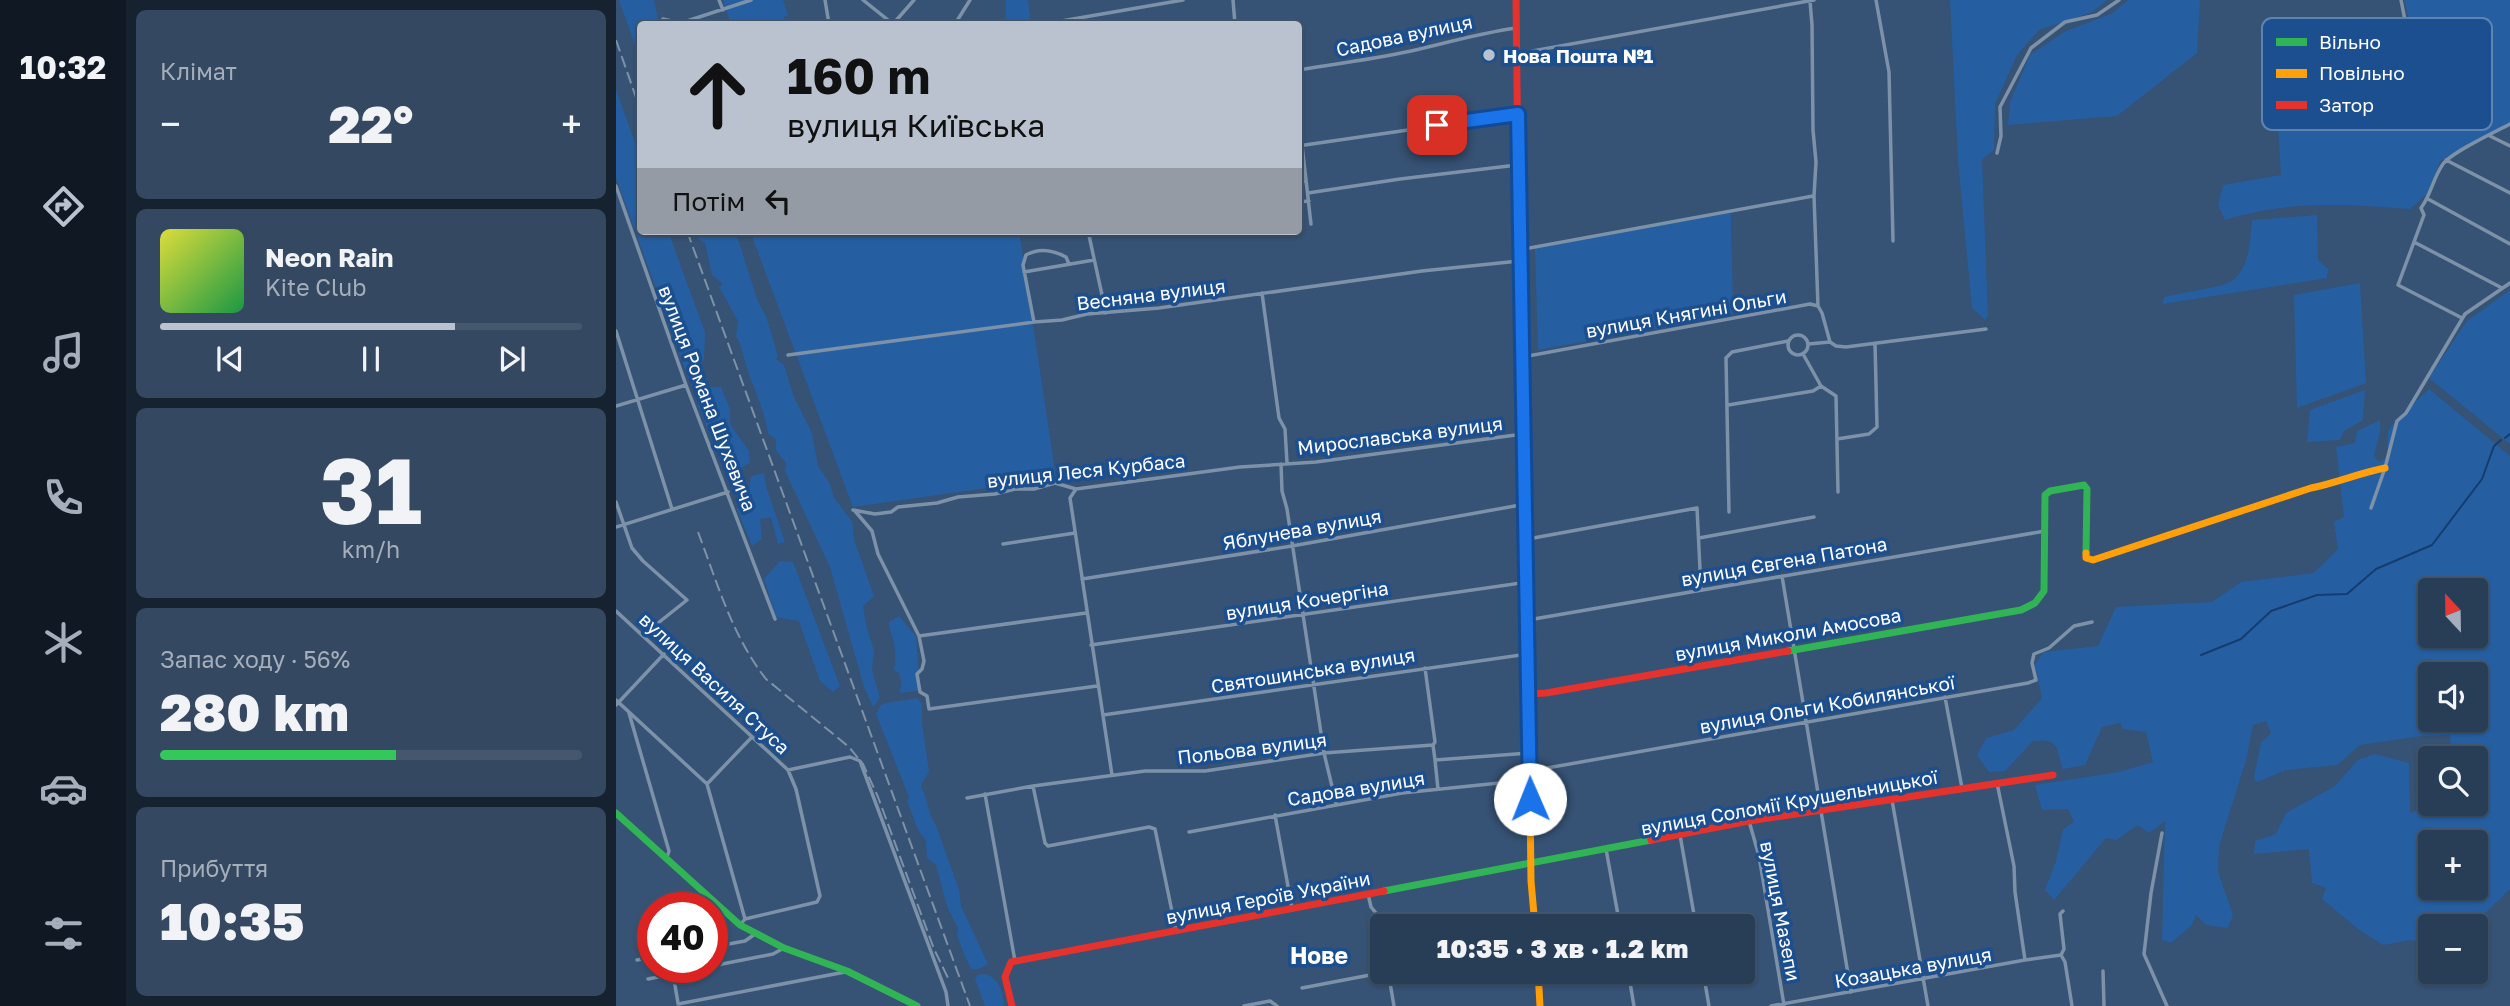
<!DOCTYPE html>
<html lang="uk">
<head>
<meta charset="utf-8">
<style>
	:root { --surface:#283e57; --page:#344961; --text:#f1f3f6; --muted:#a5aeba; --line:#44576d; --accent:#b9c2ce }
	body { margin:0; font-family:"Golos Text",sans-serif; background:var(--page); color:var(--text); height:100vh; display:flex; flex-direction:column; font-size:26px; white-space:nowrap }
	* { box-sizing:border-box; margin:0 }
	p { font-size:23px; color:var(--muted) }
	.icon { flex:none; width:38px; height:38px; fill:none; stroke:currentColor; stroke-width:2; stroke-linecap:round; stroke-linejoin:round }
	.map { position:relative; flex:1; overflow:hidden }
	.drawer { display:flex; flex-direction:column; gap:10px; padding:10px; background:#162230; width:490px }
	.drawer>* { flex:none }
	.top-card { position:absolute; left:21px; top:21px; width:665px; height:214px; border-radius:7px; box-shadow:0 2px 5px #0004,0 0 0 2px var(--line); background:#b9c2ce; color:#111; overflow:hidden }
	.needle { width:46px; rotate:338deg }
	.tools { position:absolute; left:1802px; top:578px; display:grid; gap:14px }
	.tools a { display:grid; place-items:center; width:70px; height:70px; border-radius:7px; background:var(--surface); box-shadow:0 2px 5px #0004,0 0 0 2px var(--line); font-size:35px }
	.speed { position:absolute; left:21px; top:892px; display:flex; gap:14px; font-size:35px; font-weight:700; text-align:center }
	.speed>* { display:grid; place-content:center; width:91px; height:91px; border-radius:50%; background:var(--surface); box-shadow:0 2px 5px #0004,0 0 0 2px var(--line); line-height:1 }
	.speed .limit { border:10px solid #d22; background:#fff; color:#111 }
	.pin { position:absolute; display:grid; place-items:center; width:60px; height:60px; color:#fff; margin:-30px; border-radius:14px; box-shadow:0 4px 10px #0006 }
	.me { position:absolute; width:77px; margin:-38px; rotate:359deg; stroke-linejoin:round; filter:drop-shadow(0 0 5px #0008) }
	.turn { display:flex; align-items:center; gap:24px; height:147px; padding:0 35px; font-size:32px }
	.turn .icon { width:91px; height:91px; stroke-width:2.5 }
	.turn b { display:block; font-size:49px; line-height:60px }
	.then { display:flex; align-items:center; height:66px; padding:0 35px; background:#0003; gap:14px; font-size:26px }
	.big { font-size:52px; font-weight:800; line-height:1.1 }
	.drawer .widget { flex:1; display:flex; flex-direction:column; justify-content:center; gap:10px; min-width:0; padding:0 24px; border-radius:10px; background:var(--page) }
	.drawer .dial { align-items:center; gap:0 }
	.dial b { font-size:91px; line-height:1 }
	.song { display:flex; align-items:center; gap:21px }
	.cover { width:84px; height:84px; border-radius:10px; background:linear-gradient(135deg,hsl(60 70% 55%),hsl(140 70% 35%)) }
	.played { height:7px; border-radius:4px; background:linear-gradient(90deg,var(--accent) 70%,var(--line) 70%) }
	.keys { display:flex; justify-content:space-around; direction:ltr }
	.heat { display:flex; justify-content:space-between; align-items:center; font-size:38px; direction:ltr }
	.charge { height:10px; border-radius:5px; background:linear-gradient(90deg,#34c759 56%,var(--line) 0) }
	.trip { position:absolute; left:754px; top:914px; width:385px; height:70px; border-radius:7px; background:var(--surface); box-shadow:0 2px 5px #0004,0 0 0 2px var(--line); font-weight:800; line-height:70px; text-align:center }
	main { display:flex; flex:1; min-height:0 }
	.tabs { display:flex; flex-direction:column; width:126px; justify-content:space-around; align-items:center; background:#101923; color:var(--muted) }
	.tabs .icon { width:49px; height:49px }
	.tabs .selected { color:var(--accent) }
	.tabs b { font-size:32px; color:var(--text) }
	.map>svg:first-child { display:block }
</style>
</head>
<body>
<main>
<nav class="tabs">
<b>10:32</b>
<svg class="icon selected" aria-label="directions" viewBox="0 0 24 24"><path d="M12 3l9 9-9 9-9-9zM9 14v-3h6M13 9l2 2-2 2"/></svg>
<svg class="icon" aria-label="music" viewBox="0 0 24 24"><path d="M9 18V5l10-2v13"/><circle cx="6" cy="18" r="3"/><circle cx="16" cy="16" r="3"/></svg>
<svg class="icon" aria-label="phone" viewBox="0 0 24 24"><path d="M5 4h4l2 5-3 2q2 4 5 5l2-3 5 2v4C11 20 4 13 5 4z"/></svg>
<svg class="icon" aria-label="climate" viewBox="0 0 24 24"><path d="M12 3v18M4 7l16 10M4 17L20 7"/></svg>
<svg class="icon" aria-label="car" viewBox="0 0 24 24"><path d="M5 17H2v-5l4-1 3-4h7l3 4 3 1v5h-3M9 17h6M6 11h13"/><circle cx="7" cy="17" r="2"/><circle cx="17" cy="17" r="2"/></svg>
<svg class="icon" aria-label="filters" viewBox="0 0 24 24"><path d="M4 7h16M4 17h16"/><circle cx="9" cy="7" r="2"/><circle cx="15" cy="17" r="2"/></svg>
</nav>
<section class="drawer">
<div class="widget"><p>Клімат</p>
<div class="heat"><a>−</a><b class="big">22°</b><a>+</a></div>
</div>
<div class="widget">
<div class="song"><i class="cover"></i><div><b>Neon Rain</b><p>Kite Club</p></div></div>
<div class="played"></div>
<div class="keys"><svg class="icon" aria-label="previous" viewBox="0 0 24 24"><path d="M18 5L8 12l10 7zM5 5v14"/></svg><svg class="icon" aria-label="pause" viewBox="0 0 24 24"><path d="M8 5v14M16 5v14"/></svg><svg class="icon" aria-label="next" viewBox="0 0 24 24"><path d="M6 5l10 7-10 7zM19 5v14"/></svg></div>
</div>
<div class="widget dial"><b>31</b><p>km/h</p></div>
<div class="widget"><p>Запас ходу · 56%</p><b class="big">280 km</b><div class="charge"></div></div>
<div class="widget"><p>Прибуття</p><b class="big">10:35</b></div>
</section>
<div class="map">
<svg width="1894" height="1006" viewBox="0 0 1894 1006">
	<rect width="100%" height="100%" fill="#365274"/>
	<path fill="#265fa1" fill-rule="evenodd" d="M3,0H38L43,24H24V59Z
		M107,0H167L172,15L168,17L170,24H115Z
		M390,0H412L415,24H386L390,16Z
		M1334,0H1491L1476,12L1423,30L1401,55L1379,104L1378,150L1366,159L1372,316L1369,320L1356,308L1342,160Z
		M1512,0H1584L1581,53L1501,116L1392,125L1394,102L1414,55L1448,32L1497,13Z
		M1789,0H1894V126L1824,161L1812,193L1794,209C1726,204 1675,200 1609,220L1602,205L1607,185L1665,175L1662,125L1771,108L1805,84Z
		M0,90L24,156V231H52L89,332L88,359L73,380L0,178Z
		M1115,213L1117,314L922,350L919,248Z
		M1701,215L1702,260L1712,269L1711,278L1546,304L1548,297C1563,293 1603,288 1614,282C1634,271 1634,239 1636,220Z
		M79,231H117L122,239L141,299L150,316L162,356L160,359L168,365L178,397L196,433L202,466L214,484L218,498L236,521L238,540L258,596L247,606L251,629L258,650L256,670L264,698L257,707L248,687L214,567L169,471L170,463L160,450V439L152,434C148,408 141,397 133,374C128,361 127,348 120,336L122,321L103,287L107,284L96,275L89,243L82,239Z
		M134,231H403L440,478L237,507Z
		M1744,283L1750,383L1681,408L1678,295Z
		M1894,290V444L1813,378L1851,321Z
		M94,387H105L114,409V424L133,451L134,463L111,476L82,406V396Z
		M1813,389L1894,456V889L1856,926H1815V944L1794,940L1767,945L1742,929L1706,899L1710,888L1696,883L1693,849L1638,854L1639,841L1660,834L1670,813L1719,786L1742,760L1759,754L1793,763L1794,813L1820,803H1860V758H1836L1834,735L1805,736L1744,745L1721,765L1670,770L1641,782L1638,778L1645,742L1655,733L1650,721L1637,725L1630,760L1603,846L1602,872L1617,915L1612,928L1590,925L1580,915L1576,925L1555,943L1546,940L1549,821L1533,833L1522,825L1500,840L1490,838L1438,900L1429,890L1440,861L1447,829L1458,822L1452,809L1426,810L1419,785L1503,772L1537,762L1530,732L1507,729L1504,723L1486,727L1469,765L1447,769C1440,748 1443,738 1417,741L1389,771L1373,772L1361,755L1370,738L1398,730L1426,698L1419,664L1428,652L1482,646L1500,607L1596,602L1625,582L1698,573L1722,549L1718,522L1728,517L1720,447L1739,443L1741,431L1764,420V432L1758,456L1763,462L1771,458L1772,431L1779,421ZM1815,590H1860V635H1815ZM1815,674H1860V719H1815ZM1815,842H1860V887H1815Z
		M1749,390L1747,420L1728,431L1724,440L1691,442L1694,410Z
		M148,473L150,486L169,542L162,544L155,517L144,519L146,539L136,546L121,509L133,490L135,476Z
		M164,561L177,562L224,686L217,692L204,681L183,621L160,617L148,579Z
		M283,616L300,636L304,688L301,691L284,693L285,681L283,673L278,670C280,660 280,651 277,640C276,632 272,629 273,622Z
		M301,698L306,704V724L313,772L305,785C310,795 313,816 319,823L343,889L345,906L372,964L362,969H355C349,957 345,946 341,935L342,928L331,906L320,865L311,858L310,840C299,830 298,815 291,802L293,797L260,714L265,705C277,700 288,701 301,698Z
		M370,974C385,980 386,991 388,1006H369L359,979L361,975Z"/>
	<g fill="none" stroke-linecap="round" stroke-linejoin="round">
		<path stroke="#153c6e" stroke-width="2" d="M1889,438L1894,434
			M1585,655L1625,639L1655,611L1701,595L1731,594L1760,569L1816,545L1866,479L1878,446L1885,440"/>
		<path stroke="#7d92a8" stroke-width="3.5" d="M103,0L107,10
			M209,0L213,24
			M247,0L277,24
			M617,0L619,24
			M1260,0L1273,72L1277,241
			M1194,1L1196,25L1197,130L1200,162L1198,196L1202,306
			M47,19L65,23L135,0
			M277,24L298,0
			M339,24L354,0
			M428,24L567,0
			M900,54L1198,0
			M682,70C720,64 758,59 795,51C830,43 864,33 900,28
			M1781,96C1803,77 1790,26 1785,0
			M1874,136L1894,146
			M686,145L695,224
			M682,146L902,114
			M1381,153L1385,136L1384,107L1415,48L1449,22L1481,15L1503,0
			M1830,160L1894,193
			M682,182L690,181
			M0,186L70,385L159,619
			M692,193L784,179L901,165
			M1812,199L1894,244
			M682,202L693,201
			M472,231L490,313
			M473,236L502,231
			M1798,242L1886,288
			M903,250L1197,196
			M408,272L478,260
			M646,293L663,418L669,429L671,463
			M1846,318L1782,285L1808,215L1805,208C1815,195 1817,178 1827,164C1836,152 1879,132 1894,124
			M418,322L407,265L410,255C424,247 437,250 450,257L453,264
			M0,331L56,509
			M1172 345a10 10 0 1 1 20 0a10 10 0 1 1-20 0Z
			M1192,344L1214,342L1220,346L1230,347L1370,329
			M1187,354L1205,386L1220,396L1222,492
			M172,355L418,322L446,320L471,314L543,308L806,271L903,261
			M907,357L1194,304L1202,306L1206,313L1214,342
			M1112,405L1197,391L1205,386
			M0,406L70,385
			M1221,439L1253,434L1261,427L1259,343
			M665,464L666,491L671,509L708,753L720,803
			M460,489L454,498L496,775
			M0,502L16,548L27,561L71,600L27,635
			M1755,508L1769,468L1781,421L1790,413L1849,314L1894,283
			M237,510L259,514L275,512L282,507L321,503L342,497L379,494L399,489H418L439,483L460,489L624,467L700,462L907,434
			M239,511L256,531L262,554L303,636L308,661L306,669L301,674L304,692L311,696L313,709L481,686
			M1113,512L1110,358L1116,352L1172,341
			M0,527L112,492
			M1083,538L1198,517
			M912,539L1081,508L1085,590
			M387,544L459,533
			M1166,576L1235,992
			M466,579L676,546L910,504
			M0,611L172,770L180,789L204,896L201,902L129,919L124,925
			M912,620L1429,531
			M303,636L470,613
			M475,645L912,582
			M809,668L819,742L817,745
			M1329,697L1346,788
			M0,700L91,784L129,919
			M0,705L48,654
			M13,713L53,851L50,860
			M487,715L912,654
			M819,760L822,789
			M172,770L234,757L244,761L330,992L332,1006
			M914,771L1412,683L1420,680L1416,663L1418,654L1433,648L1458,626L1476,622
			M1381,783L1398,866L1399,892L1409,960
			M91,784L135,738
			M417,786L429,843L432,846L533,827L539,829L560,931
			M369,794L399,961
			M351,798L417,786L529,771H589L708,753L817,745L819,760L913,753
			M1276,800L1312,1006
			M659,815L676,908
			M1133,821L1143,856L1168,1005
			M573,832L786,793L913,780
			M1546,833L1535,893L1528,954L1551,1006
			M1064,835L1080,926
			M990,849L1004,926
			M752,894L755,907L760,913L766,947
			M96,947L129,941L139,934
			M1445,955L1449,962L1456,1006
			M1445,955L1448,949L1444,914L1447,911
			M21,960L37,957
			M96,966L157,954L168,948
			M772,971L778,1006
			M1012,971L1018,1006
			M1087,971L1093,1006
			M1487,971L1488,1006
			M57,974L62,1003
			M32,979L88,968
			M686,988L775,971
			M62,1004L229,972
			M628,1006L654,1001L661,1006
			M1155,1006L1409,960L1445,955"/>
		<path stroke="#30b455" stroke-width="7" d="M1172,651L1405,610L1419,603L1428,591L1429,495L1434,491L1468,485L1471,489L1470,553
			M0,813L124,925L168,948L231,971L301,1006
			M768,891L1035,840"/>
		<path stroke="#ff9f0a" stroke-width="7" d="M911,536L915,881L919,926
			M1470,553V558L1477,560L1695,488C1720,483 1743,473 1769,468
			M922,971L924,1006"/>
		<path stroke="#e5322d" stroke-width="7" d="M900,0L903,261L911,536
			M912,694L930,693L1172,651
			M1035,840L1133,821L1437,775
			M396,1006L389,977L395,962L768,891"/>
		<path stroke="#7e92a7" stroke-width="2" stroke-dasharray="12 5" stroke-linecap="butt" d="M0,40L24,109
			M71,231L354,1006
			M82,532C101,582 116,636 150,679L233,747L247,764L262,797L318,949L332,978"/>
	</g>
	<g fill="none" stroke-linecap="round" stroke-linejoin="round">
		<g stroke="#114b97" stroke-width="18">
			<path id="route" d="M821,125L902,114L914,799"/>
		</g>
		<use href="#route" stroke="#1a73e8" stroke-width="12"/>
	</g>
	<circle fill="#b9c2ce" stroke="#1b4f8f" stroke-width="2.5" cx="873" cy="55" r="7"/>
	<g text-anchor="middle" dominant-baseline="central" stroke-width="7" stroke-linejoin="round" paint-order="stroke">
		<g font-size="19" fill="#fff" stroke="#1b4f8f">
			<text transform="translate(788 35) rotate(-12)">Садова вулиця</text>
			<text transform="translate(535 294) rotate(-7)">Весняна вулиця</text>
			<text transform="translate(1070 313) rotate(-10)">вулиця Княгині Ольги</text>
			<text transform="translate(92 398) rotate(69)">вулиця Романа Шухевича</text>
			<text transform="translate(784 435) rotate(-7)">Мирославська вулиця</text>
			<text transform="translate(470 470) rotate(-6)">вулиця Леся Курбаса</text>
			<text transform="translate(686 529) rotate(-10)">Яблунева вулиця</text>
			<text transform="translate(1168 561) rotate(-10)">вулиця Євгена Патона</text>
			<text transform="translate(691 600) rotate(-9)">вулиця Кочергіна</text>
			<text transform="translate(1172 634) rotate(-10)">вулиця Миколи Амосова</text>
			<text transform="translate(697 670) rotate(-9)">Святошинська вулиця</text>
			<text transform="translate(99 683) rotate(43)">вулиця Василя Стуса</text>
			<text transform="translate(1211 704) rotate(-10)">вулиця Ольги Кобилянської</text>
			<text transform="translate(636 748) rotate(-7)">Польова вулиця</text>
			<text transform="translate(740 788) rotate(-9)">Садова вулиця</text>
			<text transform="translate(1173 802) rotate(-10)">вулиця Соломії Крушельницької</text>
			<text transform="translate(652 897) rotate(-11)">вулиця Героїв України</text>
			<text transform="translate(1165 911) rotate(79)">вулиця Мазепи</text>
			<text transform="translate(1297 967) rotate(-10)">Козацька вулиця</text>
		</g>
		<g font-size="19" font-weight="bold" fill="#fff" stroke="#1b4f8f" text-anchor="start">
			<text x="887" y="55">Нова Пошта №1</text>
		</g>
		<g font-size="23" font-weight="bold" fill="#fff" stroke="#1b4f8f">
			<text x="703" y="955">Нове</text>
		</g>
	</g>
	<rect x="1646" y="18" width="230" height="112" rx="10" fill="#1b4f8f" stroke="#5f84b1" stroke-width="2"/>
	<rect x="1660" y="38" width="31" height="8" fill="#30b455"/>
	<rect x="1660" y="69" width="31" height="9" fill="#ff9f0a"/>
	<rect x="1660" y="101" width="31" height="8" fill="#e5322d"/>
	<g font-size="19" fill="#fff">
		<text x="1703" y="49">Вільно</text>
		<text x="1703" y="80">Повільно</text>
		<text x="1703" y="112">Затор</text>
	</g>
</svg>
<div class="tools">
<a><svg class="needle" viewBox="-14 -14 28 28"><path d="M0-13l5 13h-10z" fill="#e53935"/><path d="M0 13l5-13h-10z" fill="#a5aeba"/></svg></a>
<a><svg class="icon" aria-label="sound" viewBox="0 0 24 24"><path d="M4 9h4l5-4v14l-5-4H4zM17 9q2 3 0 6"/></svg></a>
<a><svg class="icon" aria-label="search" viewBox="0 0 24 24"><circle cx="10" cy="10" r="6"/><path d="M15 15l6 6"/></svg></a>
<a>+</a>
<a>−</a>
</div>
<div class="speed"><div class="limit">40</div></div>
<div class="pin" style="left:821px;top:125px;background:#d93025"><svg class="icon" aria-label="arrive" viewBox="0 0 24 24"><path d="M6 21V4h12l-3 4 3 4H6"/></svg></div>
<svg class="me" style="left:914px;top:799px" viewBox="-20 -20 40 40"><circle r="19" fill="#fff"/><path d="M0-13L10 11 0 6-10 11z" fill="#1a73e8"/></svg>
<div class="trip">10:35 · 3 хв · 1.2 km</div>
<div class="top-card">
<div class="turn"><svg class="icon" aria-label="ahead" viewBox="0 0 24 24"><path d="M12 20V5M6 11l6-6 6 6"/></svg><div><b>160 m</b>вулиця Київська</div></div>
<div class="then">Потім<svg class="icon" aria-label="left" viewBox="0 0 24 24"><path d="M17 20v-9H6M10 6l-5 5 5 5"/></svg></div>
</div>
</div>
</main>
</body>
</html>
